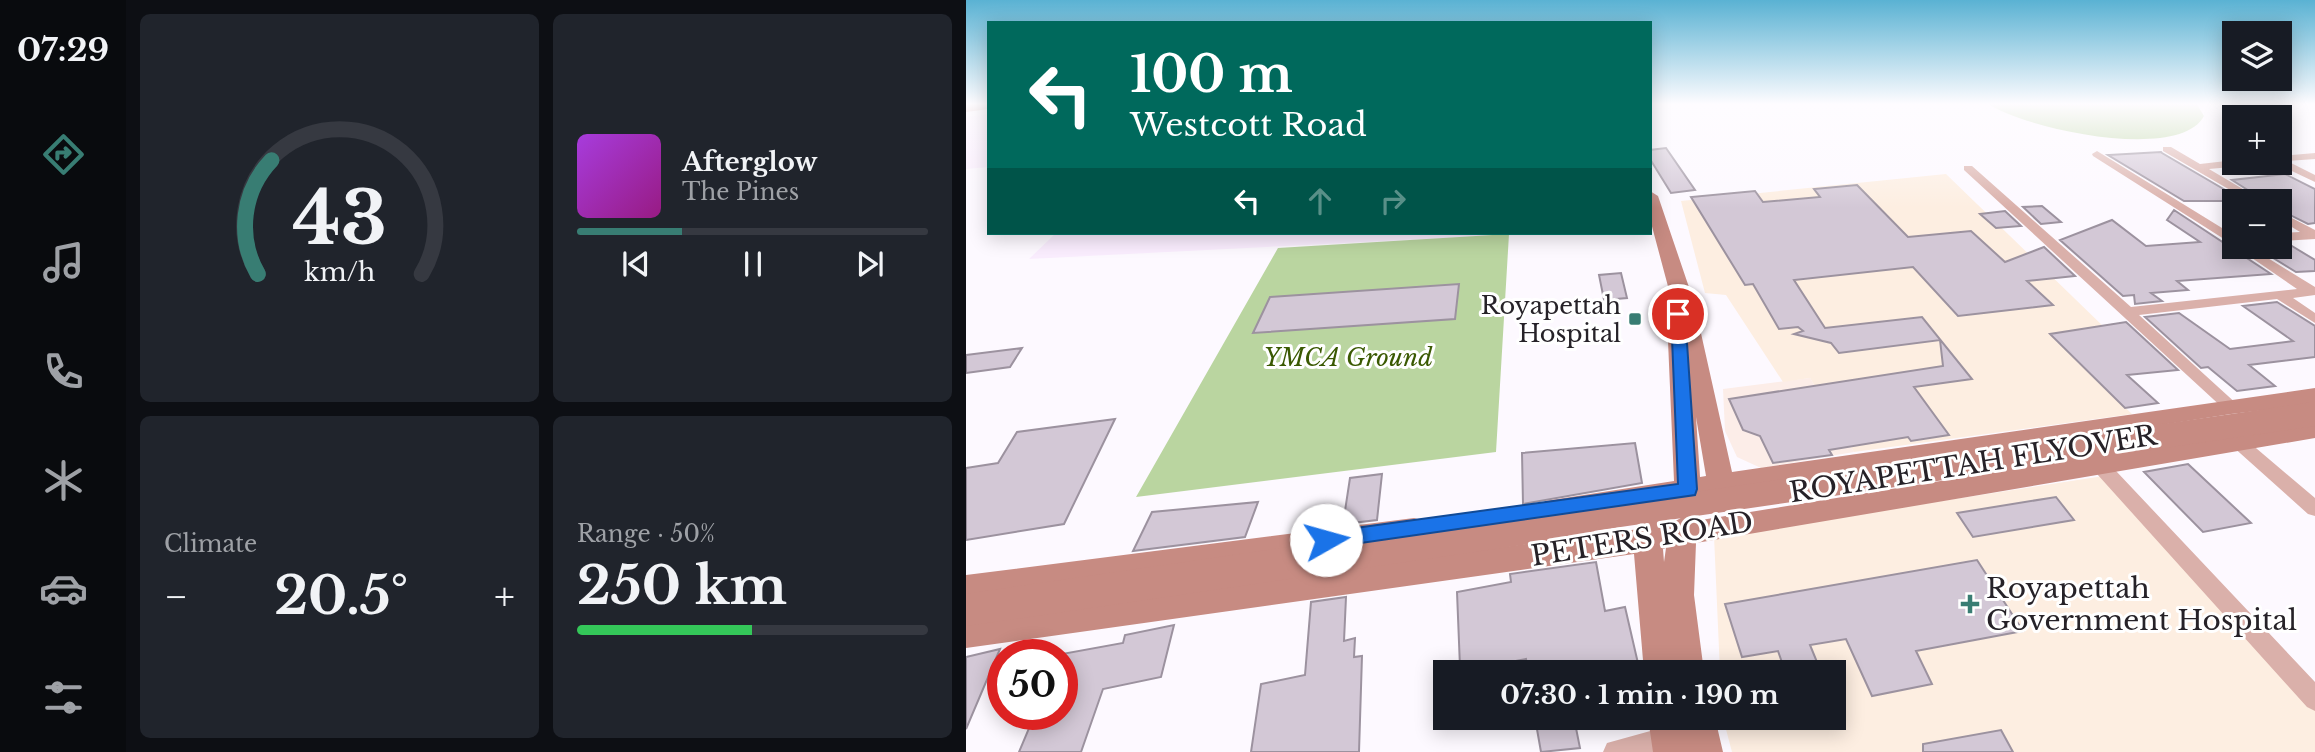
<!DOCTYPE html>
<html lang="en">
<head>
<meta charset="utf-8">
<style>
	:root { --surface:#171b24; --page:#20242c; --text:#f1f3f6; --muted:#9ea1a6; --line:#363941; --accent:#387d73 }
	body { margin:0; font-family:"Libre Baskerville",serif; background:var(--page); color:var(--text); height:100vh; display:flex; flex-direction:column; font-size:26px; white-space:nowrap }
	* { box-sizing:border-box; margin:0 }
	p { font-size:23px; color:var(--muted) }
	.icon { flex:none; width:38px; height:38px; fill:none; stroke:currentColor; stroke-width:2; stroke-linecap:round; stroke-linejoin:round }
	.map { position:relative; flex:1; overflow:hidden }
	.sheet { display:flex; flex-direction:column; gap:14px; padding:14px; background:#0d0f14; width:840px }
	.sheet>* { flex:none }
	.banner { position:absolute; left:21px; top:21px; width:665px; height:214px; border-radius:0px; box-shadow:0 4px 18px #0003; background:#00695c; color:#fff; overflow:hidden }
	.buttons { position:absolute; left:1256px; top:21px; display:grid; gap:14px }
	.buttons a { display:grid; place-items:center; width:70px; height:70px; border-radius:0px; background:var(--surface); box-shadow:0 4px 18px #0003; font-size:35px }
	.speed { position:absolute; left:21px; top:639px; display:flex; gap:14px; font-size:35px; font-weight:700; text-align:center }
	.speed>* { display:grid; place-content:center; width:91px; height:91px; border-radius:50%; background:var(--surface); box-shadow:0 4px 18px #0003; line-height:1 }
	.speed .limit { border:10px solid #d22; background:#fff; color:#111 }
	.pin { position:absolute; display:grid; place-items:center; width:60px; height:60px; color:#fff; margin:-30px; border:4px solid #fff; border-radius:50%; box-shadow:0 2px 7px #0007 }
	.me { position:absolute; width:77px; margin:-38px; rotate:83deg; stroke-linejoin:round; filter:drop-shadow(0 0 5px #0008) }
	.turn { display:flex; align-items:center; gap:24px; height:147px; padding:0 28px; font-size:32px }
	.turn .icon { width:91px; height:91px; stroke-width:2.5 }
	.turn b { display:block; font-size:49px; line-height:60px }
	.lanes { display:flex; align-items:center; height:66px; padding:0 28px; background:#0003; justify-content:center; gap:35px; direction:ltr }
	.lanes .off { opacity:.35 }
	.big { font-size:52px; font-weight:700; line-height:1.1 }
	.sheet .widget { flex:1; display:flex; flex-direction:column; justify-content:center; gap:10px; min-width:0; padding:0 24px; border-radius:10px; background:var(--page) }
	.sheet .dial { align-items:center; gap:0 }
	.dial svg { height:182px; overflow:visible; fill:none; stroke:var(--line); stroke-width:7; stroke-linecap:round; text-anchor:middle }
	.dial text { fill:var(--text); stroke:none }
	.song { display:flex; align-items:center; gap:21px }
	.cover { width:84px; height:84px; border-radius:10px; background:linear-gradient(135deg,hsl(280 70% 55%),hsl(310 70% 35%)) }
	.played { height:7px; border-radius:4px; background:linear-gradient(90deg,var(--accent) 30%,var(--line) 30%) }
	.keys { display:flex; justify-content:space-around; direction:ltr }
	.heat { display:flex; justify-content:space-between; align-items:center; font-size:38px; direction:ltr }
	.charge { height:10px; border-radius:5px; background:linear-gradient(90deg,#34c759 50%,var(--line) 0) }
	.sheet .tiles { flex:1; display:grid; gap:14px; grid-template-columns:repeat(2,1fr) }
	.trip { position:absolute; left:467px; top:660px; width:413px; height:70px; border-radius:0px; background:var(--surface); box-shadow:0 4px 18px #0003; font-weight:700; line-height:70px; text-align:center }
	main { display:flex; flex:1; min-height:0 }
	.tabs { display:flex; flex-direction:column; width:126px; justify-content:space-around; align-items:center; background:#090b0e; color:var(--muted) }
	.tabs .icon { width:49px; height:49px }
	.tabs .selected { color:var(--accent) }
	.tabs b { font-size:32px; color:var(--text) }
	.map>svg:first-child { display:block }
</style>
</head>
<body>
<main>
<nav class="tabs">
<b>07:29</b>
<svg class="icon selected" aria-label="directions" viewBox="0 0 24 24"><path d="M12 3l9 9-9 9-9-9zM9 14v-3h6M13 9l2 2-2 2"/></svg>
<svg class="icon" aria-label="music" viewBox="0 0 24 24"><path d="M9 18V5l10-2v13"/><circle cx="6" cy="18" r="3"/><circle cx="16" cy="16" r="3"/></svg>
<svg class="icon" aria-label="phone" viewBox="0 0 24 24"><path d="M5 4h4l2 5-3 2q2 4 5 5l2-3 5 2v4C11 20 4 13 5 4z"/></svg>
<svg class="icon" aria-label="climate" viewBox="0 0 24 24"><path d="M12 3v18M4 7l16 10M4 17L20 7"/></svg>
<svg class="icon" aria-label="car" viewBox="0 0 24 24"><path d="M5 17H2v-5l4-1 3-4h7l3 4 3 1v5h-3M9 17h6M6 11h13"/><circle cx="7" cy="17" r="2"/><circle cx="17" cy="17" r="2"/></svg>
<svg class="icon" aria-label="filters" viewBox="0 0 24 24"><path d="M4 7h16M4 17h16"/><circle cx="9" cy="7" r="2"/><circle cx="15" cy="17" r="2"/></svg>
</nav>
<section class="sheet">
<div class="tiles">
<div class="widget dial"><svg viewBox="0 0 100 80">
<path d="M14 69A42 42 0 1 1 86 69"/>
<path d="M14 69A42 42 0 0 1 20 19" stroke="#387d73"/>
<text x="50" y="56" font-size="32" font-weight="700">43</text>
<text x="50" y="72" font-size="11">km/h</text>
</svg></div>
<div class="widget">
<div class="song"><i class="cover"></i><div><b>Afterglow</b><p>The Pines</p></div></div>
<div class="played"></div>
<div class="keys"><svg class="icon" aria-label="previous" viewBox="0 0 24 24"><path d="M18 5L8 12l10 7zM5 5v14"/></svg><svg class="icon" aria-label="pause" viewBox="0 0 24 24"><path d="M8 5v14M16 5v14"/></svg><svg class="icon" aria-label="next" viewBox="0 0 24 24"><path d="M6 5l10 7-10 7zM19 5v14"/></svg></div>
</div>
<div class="widget"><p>Climate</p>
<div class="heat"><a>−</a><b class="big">20.5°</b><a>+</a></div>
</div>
<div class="widget"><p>Range · 50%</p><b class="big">250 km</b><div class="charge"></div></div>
</div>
</section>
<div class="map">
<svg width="1349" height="752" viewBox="0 0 1349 752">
	<rect width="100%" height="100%" fill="#fdf9ff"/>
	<path fill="#fcede8" d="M844,378L888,452L795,468L771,457L759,431L757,389Z"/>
	<path fill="#faedfe" d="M23,114V167L0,169V117Z
		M90,233H575L63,259Z"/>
	<path fill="#fdeee1" d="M980,174L1139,328L1089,340L1166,414L888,452L844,378L817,382L760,295L739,293L715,201Z
		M1144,475L1349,707V752H766L757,718H868V672H754L748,536Z"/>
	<path fill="#bad5a0" d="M1021,103H1230L1238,116C1213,163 1056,128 1021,103Z
		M543,234L530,452L170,497L312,248Z"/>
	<path fill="#d3c8d6" stroke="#9c929f" stroke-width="2" d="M700,148L729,190L705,193L684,159V150Z
		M1195,152L1196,153L1278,201H1218L1142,155Z
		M1319,174L1349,189V223L1342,224L1314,210V201H1299L1266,180Z
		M891,185L942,237L1005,231L1039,262L1078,247L1109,276L1061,281L1087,305L992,316L947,267L828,280L859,328L956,317L1006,379L948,387L983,435L945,441L942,437L863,450L866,455L807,463L794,436L777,430L763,399L977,366L974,340L873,353L865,343L828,334L837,331L832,327L813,329L787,284L779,285L725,197L789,191L797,202L854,197L848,189Z
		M1076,206L1095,222L1075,224L1057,207Z
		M1208,210L1305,274L1211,281L1222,290L1185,293L1196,301L1169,304L1168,295L1157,296L1094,240L1146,220L1180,246L1234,242L1201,220Z
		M1039,211L1055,226L1030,228L1014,214Z
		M1321,243L1349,260V271L1330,272L1291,248Z
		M655,273L661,298L638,300L633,275Z
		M493,284L489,319L287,333L304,297Z
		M1311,302L1349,326V357L1283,365L1309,386L1271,391L1242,367L1235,368L1179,317L1213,313L1264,349L1327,341L1277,306Z
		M1160,322L1212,370L1161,375L1192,403L1159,408L1084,334Z
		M56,348L44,367L0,373V355Z
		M149,419L98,524L0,540V468L32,463L51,432Z
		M669,443L676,483L557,504L556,453Z
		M1222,464L1285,523L1237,532L1178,472Z
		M416,474L411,520L377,524L384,478Z
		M1090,497L1108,520L1007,537L991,513Z
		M292,502L279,537L167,551L186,512Z
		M1011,560L1057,631L950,651L966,684L906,696L880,639L844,645L851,662L818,668L812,651L776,657L759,604Z
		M630,562L639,611L659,607L674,672H562L560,659L513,668V663L494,667L491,592L545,582L544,574Z
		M380,597L378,641L389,638L388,657L396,656L393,752H285L295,684L339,675L345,602Z
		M208,625L195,677L137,689L115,752H53L69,714H96V654L157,643L159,635Z
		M34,649L0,729V657Z
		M569,718H608L614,748L575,752Z
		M1035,730L1047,752H957V744Z"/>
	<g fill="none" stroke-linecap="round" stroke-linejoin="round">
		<path fill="#dab0aa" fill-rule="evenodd" d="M1197,147H1205L1234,164L1269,160V163H1280L1275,166L1243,169L1297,201H1283L1197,151Z
			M1131,151L1269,236V246L1127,156L1126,154Z
			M1349,153V159L1321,161L1349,175V182L1309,163H1314V156Z
			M998,166H1006L1165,307L1331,289L1270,247H1284L1349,287V295L1327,298L1349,313V323L1311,299L1173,315L1273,406L1265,412L1259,410L998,170Z
			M1314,212L1349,230V239L1314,241V233L1334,232L1314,220Z
			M1271,435L1277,437L1349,498V516L1342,514L1265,445L1262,441L1265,437Z
			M1128,452L1134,454L1349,682V711L1341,707L1122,464L1119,459L1122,454Z
			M706,725L715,728L718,737L715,746L697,752H637L641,743Z"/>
		<path fill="#c78b82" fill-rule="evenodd" d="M23,103V109L0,112V104Z
			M684,191L692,196L728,302L766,472L1349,388V404L1265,414L763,493L756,501L746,504L730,498C722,508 717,510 704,506L702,502L589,520L579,517L575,509L579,501L708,481L702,341L705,336L715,335L684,219ZM730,417L740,476L734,477Z
			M1349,420V438L730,543L728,595L738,672H678L668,554L0,648V618L673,529C681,519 687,516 700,520L703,525L723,513L735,520ZM700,548L698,562L697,549Z
			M448,518L458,521L462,529L458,537L448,540L0,601V575Z
			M682,718H749L757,752H687Z"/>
		<path stroke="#c78b82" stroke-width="24" d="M605,522L1349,414"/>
		<path stroke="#c78b82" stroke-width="32" d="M0,610L617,520"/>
	</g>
	<linearGradient id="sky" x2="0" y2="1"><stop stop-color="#5ab2d3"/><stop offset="0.5" stop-color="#fefcff"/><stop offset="1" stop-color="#fefcff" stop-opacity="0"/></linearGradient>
	<rect width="1349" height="208" fill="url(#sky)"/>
	<path fill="#1a73e8" stroke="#114b97" stroke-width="2" d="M712,310L719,314L731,489L729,495L360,548L353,546L350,540L353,534L360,532L712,484L705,314Z"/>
	<g fill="#387d73" stroke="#fff" stroke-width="2.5">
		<rect x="662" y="312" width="14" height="14" rx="3.5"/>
		<path d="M1000.5 593.5h7v7h7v7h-7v7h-7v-7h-7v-7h7z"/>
	</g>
	<g text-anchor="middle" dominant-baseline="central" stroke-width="6" stroke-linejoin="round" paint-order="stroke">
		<g font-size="24" fill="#262228" stroke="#fff" text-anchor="end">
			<text x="655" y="305">Royapettah<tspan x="655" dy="28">Hospital</tspan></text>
		</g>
		<g font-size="24" font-style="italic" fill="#3a5902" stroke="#fff">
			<text x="382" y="357">YMCA Ground</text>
		</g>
		<g font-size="28" fill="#262228" stroke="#fff">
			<text transform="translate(1007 464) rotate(-9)">ROYAPETTAH FLYOVER</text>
			<text transform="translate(676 539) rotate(-9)">PETERS ROAD</text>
		</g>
		<g font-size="28" fill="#262228" stroke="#fff" text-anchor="start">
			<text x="1020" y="588">Royapettah<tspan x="1020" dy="32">Government Hospital</tspan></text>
		</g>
	</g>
</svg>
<div class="buttons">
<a><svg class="icon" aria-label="layers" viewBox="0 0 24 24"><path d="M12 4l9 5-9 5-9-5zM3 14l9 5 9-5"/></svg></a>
<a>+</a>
<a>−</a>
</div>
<div class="speed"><div class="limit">50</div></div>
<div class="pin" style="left:712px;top:314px;background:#d93025"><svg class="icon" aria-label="arrive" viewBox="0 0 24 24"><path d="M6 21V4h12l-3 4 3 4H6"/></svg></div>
<svg class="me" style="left:360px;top:540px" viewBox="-20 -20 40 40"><circle r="19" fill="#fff"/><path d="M0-13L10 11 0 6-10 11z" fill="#1a73e8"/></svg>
<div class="trip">07:30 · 1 min · 190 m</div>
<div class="banner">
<div class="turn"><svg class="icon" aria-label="left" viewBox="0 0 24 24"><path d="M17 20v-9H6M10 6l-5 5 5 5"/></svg><div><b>100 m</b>Westcott Road</div></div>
<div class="lanes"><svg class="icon" aria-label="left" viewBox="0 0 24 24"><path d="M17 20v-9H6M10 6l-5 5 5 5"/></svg><svg class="icon off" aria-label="ahead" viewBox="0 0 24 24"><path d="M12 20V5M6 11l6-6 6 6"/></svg><svg class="icon off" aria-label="right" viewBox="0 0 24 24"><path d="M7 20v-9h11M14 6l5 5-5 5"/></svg></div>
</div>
</div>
</main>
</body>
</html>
